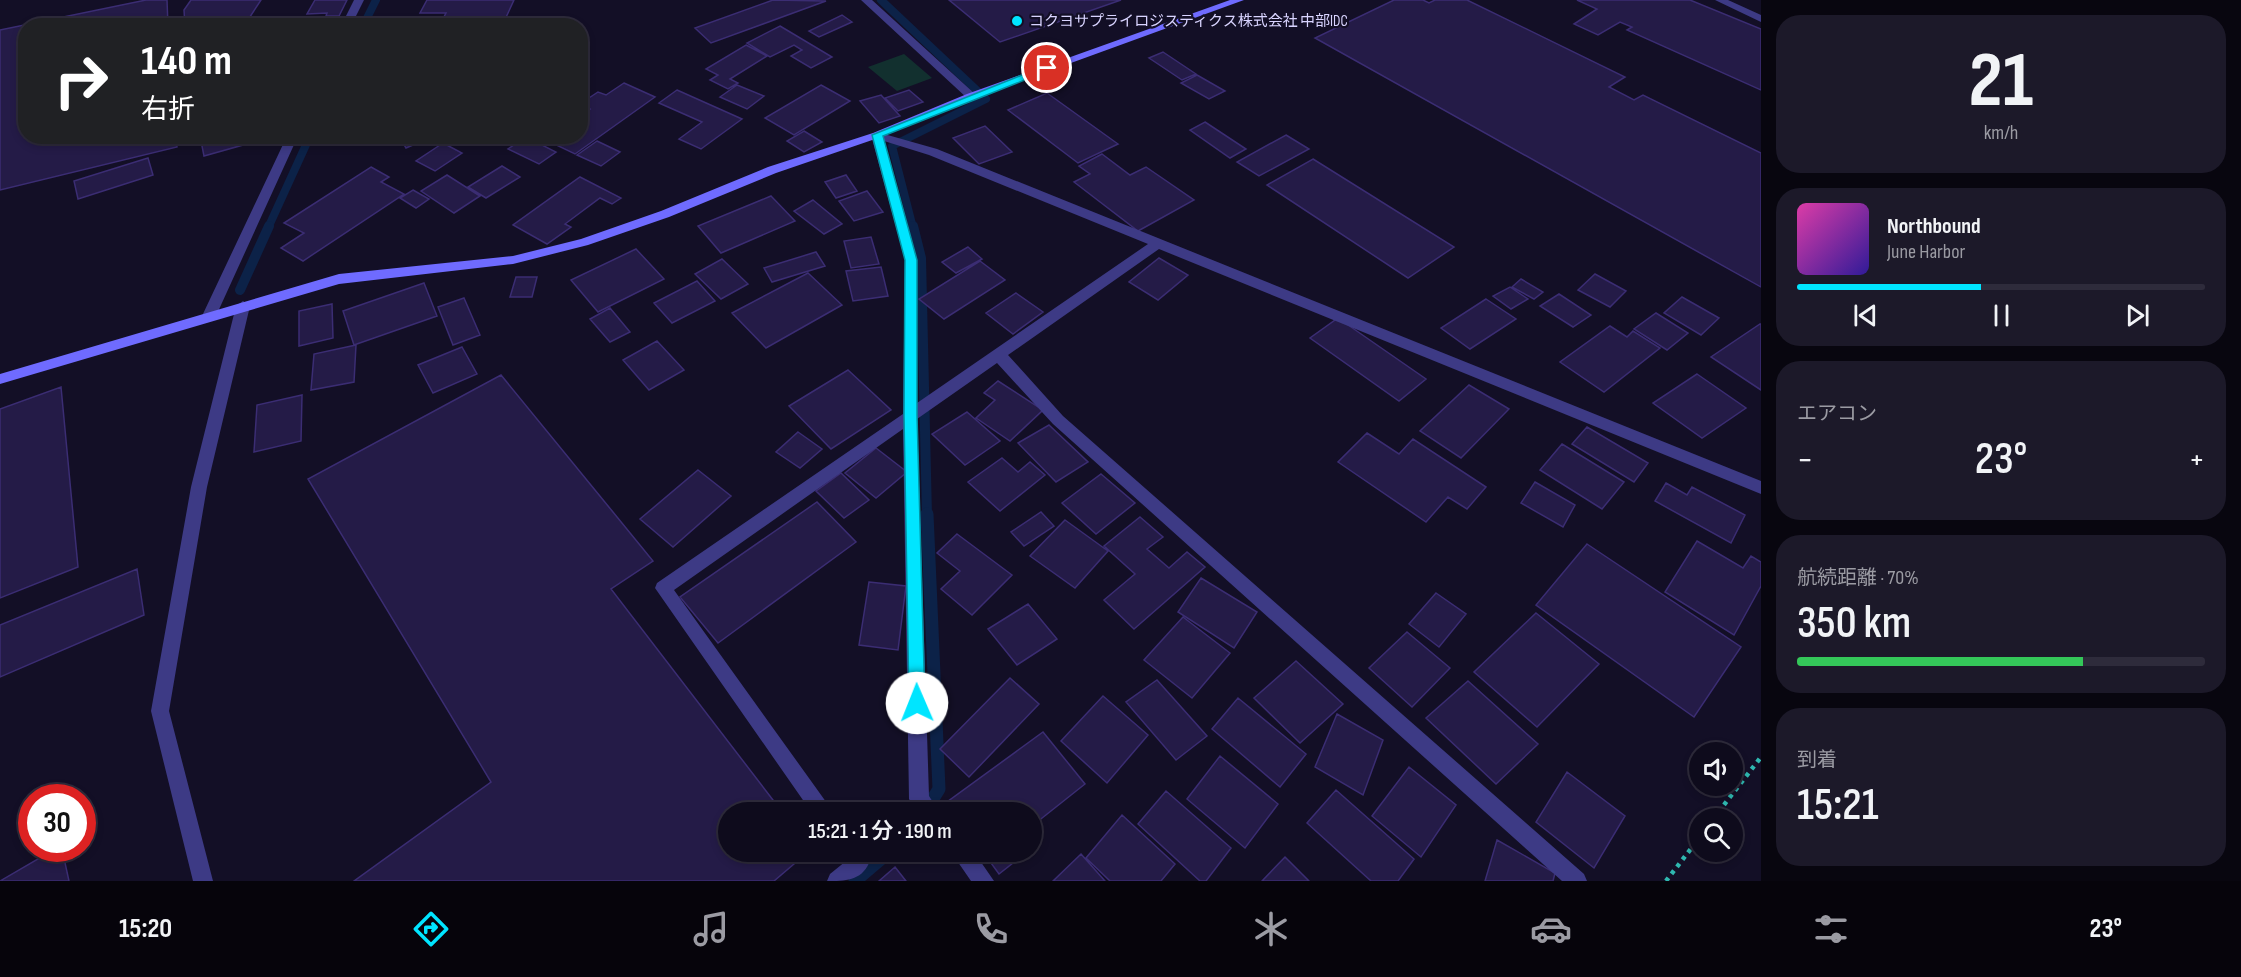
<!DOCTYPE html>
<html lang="ja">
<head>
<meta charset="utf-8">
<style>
	:root { --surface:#0e0b1c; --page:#1c1929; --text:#f1f3f6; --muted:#9b9ba3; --line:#2e2b3b; --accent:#00e5ff }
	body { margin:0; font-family:"Sofia Sans Condensed","Noto Sans JP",sans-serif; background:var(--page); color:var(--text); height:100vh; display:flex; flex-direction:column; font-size:22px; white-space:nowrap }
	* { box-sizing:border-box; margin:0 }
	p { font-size:20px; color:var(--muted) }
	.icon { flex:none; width:33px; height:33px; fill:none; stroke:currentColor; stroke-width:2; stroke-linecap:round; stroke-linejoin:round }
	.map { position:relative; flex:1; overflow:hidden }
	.side { display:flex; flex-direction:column; gap:15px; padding:15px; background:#08060f; width:480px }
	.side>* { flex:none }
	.top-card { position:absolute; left:18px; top:18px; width:570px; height:126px; border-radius:24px; box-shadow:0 3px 9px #0003,0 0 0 2px var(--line); background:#202124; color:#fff; overflow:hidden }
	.controls { position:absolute; left:1689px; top:742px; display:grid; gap:12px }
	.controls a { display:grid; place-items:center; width:54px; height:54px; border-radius:50%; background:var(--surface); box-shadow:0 3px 9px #0003,0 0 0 2px var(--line); font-size:30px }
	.speed { position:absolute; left:18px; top:784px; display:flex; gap:12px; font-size:30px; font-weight:700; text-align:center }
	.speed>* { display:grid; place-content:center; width:78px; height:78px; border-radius:50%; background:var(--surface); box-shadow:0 3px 9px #0003,0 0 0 2px var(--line); line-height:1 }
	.speed .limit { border:9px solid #d22; background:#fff; color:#111 }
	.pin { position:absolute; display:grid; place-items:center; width:51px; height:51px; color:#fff; margin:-26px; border:3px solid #fff; border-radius:50%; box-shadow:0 2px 6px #0007 }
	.me { position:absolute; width:66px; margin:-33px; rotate:359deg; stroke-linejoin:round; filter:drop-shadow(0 0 4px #0008) }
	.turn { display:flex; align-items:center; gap:21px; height:126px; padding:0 24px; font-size:27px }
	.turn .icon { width:78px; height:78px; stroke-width:2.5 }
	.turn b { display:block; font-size:42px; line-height:51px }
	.big { font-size:45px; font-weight:600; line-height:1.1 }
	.side .card { flex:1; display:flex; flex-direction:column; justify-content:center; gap:9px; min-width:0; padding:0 21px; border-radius:24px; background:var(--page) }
	.side .dial { align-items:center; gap:0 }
	.dial b { font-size:78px; line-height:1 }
	.song { display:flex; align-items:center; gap:18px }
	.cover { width:72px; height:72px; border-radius:9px; background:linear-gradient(135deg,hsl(320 70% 55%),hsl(250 70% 35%)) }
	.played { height:6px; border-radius:3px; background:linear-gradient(90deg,var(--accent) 45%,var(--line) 45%) }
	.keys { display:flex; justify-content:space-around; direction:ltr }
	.heat { display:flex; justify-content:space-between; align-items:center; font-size:33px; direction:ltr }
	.charge { height:9px; border-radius:4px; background:linear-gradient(90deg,#34c759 70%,var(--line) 0) }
	.trip { position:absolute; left:718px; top:802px; width:324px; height:60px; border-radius:30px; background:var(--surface); box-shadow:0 3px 9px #0003,0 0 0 2px var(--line); font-weight:600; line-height:60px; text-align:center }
	.menu { display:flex; height:96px; justify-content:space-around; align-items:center; background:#06040b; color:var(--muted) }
	.menu .icon { width:42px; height:42px }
	.menu .selected { color:var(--accent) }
	.menu b { font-size:27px; color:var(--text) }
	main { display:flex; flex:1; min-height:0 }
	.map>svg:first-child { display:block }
</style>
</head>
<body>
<main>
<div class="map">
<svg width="1761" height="881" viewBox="0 0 1761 881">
	<rect width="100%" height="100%" fill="#130f26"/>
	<path fill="#12302f" d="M904,54L932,78L897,91L868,67Z"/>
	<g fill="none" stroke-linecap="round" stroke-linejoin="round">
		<path stroke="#0c2248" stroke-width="8" d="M881,0L986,99L892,146L913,228
			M363,26L376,0
			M268,228L310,136"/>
		<path stroke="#0c2248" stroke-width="10" d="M913,226L921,258L927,516
			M240,290L269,226"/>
		<path stroke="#0c2248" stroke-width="13" d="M924,813L939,789L927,514
			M855,881L889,852"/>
	</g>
	<path fill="#241b47" stroke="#3b2d73" stroke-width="1.5" d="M146,0H167L168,26H26V136H176L177,147L0,190V30Z
		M191,0H261L244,26H185L184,10Z
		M315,0H347L339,16H326L327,13L307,14Z
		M427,0H514L502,26H439L446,13H420Z
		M773,0L826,1L711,43L695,28Z
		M949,0H1121L1000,42Z
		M1394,0H1423L1429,3L1435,0H1467L1625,77L1609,87L1634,100L1643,95L1761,153V287L1315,38Z
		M1577,0H1690L1761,29V90L1627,30L1632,27L1620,22L1598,35L1574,24L1597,9Z
		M842,15L852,22L819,37L809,31Z
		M780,26L832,57L811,68L791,56L802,50L794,45L770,57L747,43Z
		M746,45L767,56L730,79L738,83L728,89L710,80L718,75L706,69Z
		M1163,52L1196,74L1182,80L1149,58Z
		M1197,75L1225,91L1209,99L1181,83Z
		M624,83L655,97L575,154L546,140L550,136H580V115L590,109L580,104L598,92L606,95Z
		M737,85L764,96L747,109L720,97Z
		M821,85L850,101L794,135L765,118Z
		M677,90L742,119L701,149L679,139L702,122L659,103Z
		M909,90L923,102L898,111L885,98Z
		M1047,93L1118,144L1078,163L1008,110Z
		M881,95L900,116L879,123L860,101Z
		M1205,122L1246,149L1230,158L1190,130Z
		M985,126L1012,152L979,164L953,138Z
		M804,131L822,142L804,152L787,141Z
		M1286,135L1309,149L1259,176L1237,162Z
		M200,136H275L204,156Z
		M399,136H434L406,148Z
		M526,137L556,152L539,164L508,149Z
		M597,141L620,152L601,166L577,155Z
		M443,143L462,153L435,171L416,161Z
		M1102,154L1130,175L1146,167L1194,200L1138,231L1074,182L1090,174L1079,166Z
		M148,158L153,175L78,199L74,181Z
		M1313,159L1454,247L1408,278L1267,185Z
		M502,166L520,177L486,198L468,187Z
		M371,167L389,177L381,182L404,194L303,261L281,248L304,233L284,223Z
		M447,175L480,196L454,213L421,191Z
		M846,175L857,191L836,198L825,182Z
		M580,177L621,198L612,204L600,198L565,224L571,227L547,244L513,225Z
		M413,190L429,199L416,208L400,198Z
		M867,191L883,212L854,221L839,201Z
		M771,196L795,221L721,253L698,226Z
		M813,200L842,224L824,234L794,211Z
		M871,237L879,264L851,268L844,241Z
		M968,247L982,259L956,273L942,262Z
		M636,249L664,279L598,312L571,280Z
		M816,252L825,266L772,282L764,268Z
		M1159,258L1188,275L1158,300L1129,282Z
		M722,259L748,284L721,299L695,274Z
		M980,261L1005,280L944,319L919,299Z
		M881,267L888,296L853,301L846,271Z
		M808,273L842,305L766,348L732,313Z
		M1595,274L1626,291L1610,307L1578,290Z
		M516,277H537L532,297H510Z
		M1521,279L1543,292L1534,299L1512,287Z
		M697,281L715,301L672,323L654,303Z
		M424,283L437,316L354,345L343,311Z
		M1510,287L1528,299L1511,309L1493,296Z
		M1016,293L1043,312L1013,334L986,313Z
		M1559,294L1591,315L1573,327L1540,306Z
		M1682,297L1719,318L1701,335L1664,313Z
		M464,298L480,335L453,345L438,307Z
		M1486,299L1516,319L1470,349L1441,328Z
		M332,304L333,338L299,346V311Z
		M610,308L630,332L610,342L590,319Z
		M1656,313L1688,333L1667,350L1634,329Z
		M1338,318L1426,379L1399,401L1310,338Z
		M1760,324H1761V390L1711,357Z
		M1610,326L1627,337L1633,331L1660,348L1604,392L1560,362Z
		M657,341L684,370L649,390L623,360Z
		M356,345L354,382L311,390L314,354Z
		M462,347L477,374L433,393L418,365Z
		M848,370L891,410L831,449L789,406Z
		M1697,374L1746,408L1702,438L1653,403Z
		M501,375L653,561L611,589L783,813H729V852H808L774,881H354L491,782L308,479Z
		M998,381L1043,410L1010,441L976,418L995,400L984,393Z
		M1469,385L1509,409L1461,458L1420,431Z
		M61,387L78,567L0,598V409Z
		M302,395L301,441L254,452L257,405Z
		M967,412L1000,441L965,465L932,434Z
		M1049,425L1088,462L1056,482L1018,443Z
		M1587,427L1648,463L1634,482L1572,444Z
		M798,432L822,449L800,468L776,452Z
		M1367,433L1399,454L1413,439L1486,487L1467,509L1448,497L1426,522L1338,462Z
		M1562,444L1624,482L1602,509L1540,470Z
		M876,448L907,472L876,498L845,473Z
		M1002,458L1018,472L1030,462L1045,475L1000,511L968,482Z
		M698,470L731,496L673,547L640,519Z
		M841,473L869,500L844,518L816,491Z
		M1101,474L1135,503L1096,534L1062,503Z
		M1535,482L1575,505L1563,527L1521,503Z
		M1666,483L1687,495L1692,487L1745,515L1731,543L1655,501Z
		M817,502L856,542L718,643L680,597Z
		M1041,512L1054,526L1024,546L1011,532Z
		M1140,517L1163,537L1147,549L1169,568L1187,552L1205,567L1134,629L1104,600L1135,574L1104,546Z
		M1065,520L1108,551L1075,588L1030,556Z
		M957,534L1012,575L972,615L941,589L960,571L937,553Z
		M1697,541L1743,568L1751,556L1761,562V586L1734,635L1665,592Z
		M1587,544L1741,647L1694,717L1536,605Z
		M137,569L144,615L0,677V625Z
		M1201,578L1257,612L1234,648L1178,612Z
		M869,582L906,586L898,650L859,645Z
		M1436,593L1466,614L1439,647L1409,624Z
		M1028,604L1057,639L1017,665L988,629Z
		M1536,613L1599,664L1537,727L1474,672Z
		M1183,617L1230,653L1192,698L1144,660Z
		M1407,632L1450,668L1412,707L1369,668Z
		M1296,661L1343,704L1300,743L1254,698Z
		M1010,678L1039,704L969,777L940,749Z
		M1157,680L1207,736L1176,760L1126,702Z
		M1468,681L1538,744L1496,784L1426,718Z
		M1103,696L1148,735L1107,783L1061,741Z
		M1238,698L1306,754L1280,787L1212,729Z
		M1337,714L1383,740L1363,795L1315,767Z
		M1043,732L1085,784L1032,826V813H955L947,802Z
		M1220,756L1278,804L1245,848L1187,799Z
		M1409,767L1456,805L1421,857L1372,816Z
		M1567,772L1625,816L1594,868L1536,822Z
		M1336,790L1414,859L1398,881H1371L1307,823Z
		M1166,791L1231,848L1206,881H1200L1138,824Z
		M1122,815L1175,864L1161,881H1110L1086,858Z
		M1497,840L1555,873L1553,881H1485Z
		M55,849H62L69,881H0Z
		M983,852H1027L999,874Z
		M1081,854L1105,881H1053Z
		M1285,857L1309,881H1262Z
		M895,867L906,881H879Z"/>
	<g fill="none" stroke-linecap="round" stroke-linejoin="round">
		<path stroke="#2fb8b0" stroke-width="4.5" stroke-dasharray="4 5" stroke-linecap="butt" d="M1713,819L1761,757
			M1666,881L1700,837"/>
		<path fill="#3d3a85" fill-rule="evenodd" d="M354,0H364L351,26H341Z
			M861,0H872L975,94V98H967Z
			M1715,0H1728L1761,15V22Z
			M877,132L937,149L1761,481V494L1159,249L1008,355L1063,416L1584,874L1587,881H1562L1053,424L997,363L917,419L929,796L940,813H918L909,799L903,429L674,590L834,813H812L655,588L657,583L903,414L905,260L871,135ZM884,141L929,155L1148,244L917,403V260Z
			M287,136H298L216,316L209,321L204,319L202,316Z
			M243,301L250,306L207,487L169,711L213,881H193L151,711L191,487L236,306Z
			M842,852H864L869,863C861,881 845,881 827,881L830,874L846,861Z
			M951,852H974L994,881H971Z"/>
		<path fill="#6f6bff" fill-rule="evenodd" d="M1230,0H1244L975,98L881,137L776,173L669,217L588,245L513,264L339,284L0,384V374L339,274L513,256L581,239L661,211L768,167L873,133L967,94Z"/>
	</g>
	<path fill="#00e5ff" stroke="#0095a6" stroke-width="1.5" d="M1047,65L1052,68L1050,70L883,136L917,260V415L925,703L923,708L917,711L911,708L909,703L904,415L905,260L872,135Z"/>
	<circle fill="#00e5ff" stroke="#130f26" stroke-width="2" cx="1017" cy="21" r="6"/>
	<g text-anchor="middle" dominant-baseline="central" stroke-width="4.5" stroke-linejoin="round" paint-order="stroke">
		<g font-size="15" fill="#d9d4ff" stroke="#130f26" text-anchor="start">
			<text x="1029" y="21">コクヨサプライロジスティクス株式会社 中部IDC</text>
		</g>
	</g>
</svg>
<div class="controls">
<a><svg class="icon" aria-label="sound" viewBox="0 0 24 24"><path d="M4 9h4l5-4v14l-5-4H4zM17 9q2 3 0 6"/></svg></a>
<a><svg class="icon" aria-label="search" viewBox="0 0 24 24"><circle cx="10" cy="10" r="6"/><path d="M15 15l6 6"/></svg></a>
</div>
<div class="speed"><div class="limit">30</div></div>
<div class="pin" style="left:1047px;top:68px;background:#d93025"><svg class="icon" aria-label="arrive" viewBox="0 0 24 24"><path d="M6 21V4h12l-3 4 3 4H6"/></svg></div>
<svg class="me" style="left:917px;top:703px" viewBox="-20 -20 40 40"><circle r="19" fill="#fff"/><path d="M0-13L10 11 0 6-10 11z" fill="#00e5ff"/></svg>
<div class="trip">15:21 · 1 分 · 190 m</div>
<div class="top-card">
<div class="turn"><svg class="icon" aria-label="right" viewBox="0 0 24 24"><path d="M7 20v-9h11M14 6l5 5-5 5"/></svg><div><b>140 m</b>右折</div></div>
</div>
</div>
<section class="side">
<div class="card dial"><b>21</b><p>km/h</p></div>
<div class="card">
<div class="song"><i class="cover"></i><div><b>Northbound</b><p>June Harbor</p></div></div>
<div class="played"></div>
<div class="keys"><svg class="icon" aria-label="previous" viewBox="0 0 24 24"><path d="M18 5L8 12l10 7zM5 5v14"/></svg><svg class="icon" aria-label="pause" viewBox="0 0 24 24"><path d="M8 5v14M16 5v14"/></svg><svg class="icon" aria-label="next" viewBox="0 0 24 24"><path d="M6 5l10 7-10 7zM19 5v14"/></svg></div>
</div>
<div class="card"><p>エアコン</p>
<div class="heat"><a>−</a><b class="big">23°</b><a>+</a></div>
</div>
<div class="card"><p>航続距離 · 70%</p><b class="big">350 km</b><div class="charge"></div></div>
<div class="card"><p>到着</p><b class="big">15:21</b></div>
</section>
</main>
<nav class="menu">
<b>15:20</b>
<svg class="icon selected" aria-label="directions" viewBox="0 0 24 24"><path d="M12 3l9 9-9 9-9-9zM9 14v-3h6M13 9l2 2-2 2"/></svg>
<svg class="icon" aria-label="music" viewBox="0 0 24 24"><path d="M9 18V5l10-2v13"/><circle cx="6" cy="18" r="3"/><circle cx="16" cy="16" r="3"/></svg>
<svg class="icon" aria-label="phone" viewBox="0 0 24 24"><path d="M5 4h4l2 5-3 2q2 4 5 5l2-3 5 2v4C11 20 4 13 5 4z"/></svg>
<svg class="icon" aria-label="climate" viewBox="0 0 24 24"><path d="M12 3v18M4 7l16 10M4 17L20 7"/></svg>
<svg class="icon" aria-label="car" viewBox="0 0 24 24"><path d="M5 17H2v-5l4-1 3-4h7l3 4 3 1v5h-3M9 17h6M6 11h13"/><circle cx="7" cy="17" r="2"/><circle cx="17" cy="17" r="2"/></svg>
<svg class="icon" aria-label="filters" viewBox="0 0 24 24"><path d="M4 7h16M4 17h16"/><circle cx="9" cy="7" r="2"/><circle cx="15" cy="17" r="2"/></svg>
<b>23°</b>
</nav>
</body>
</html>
